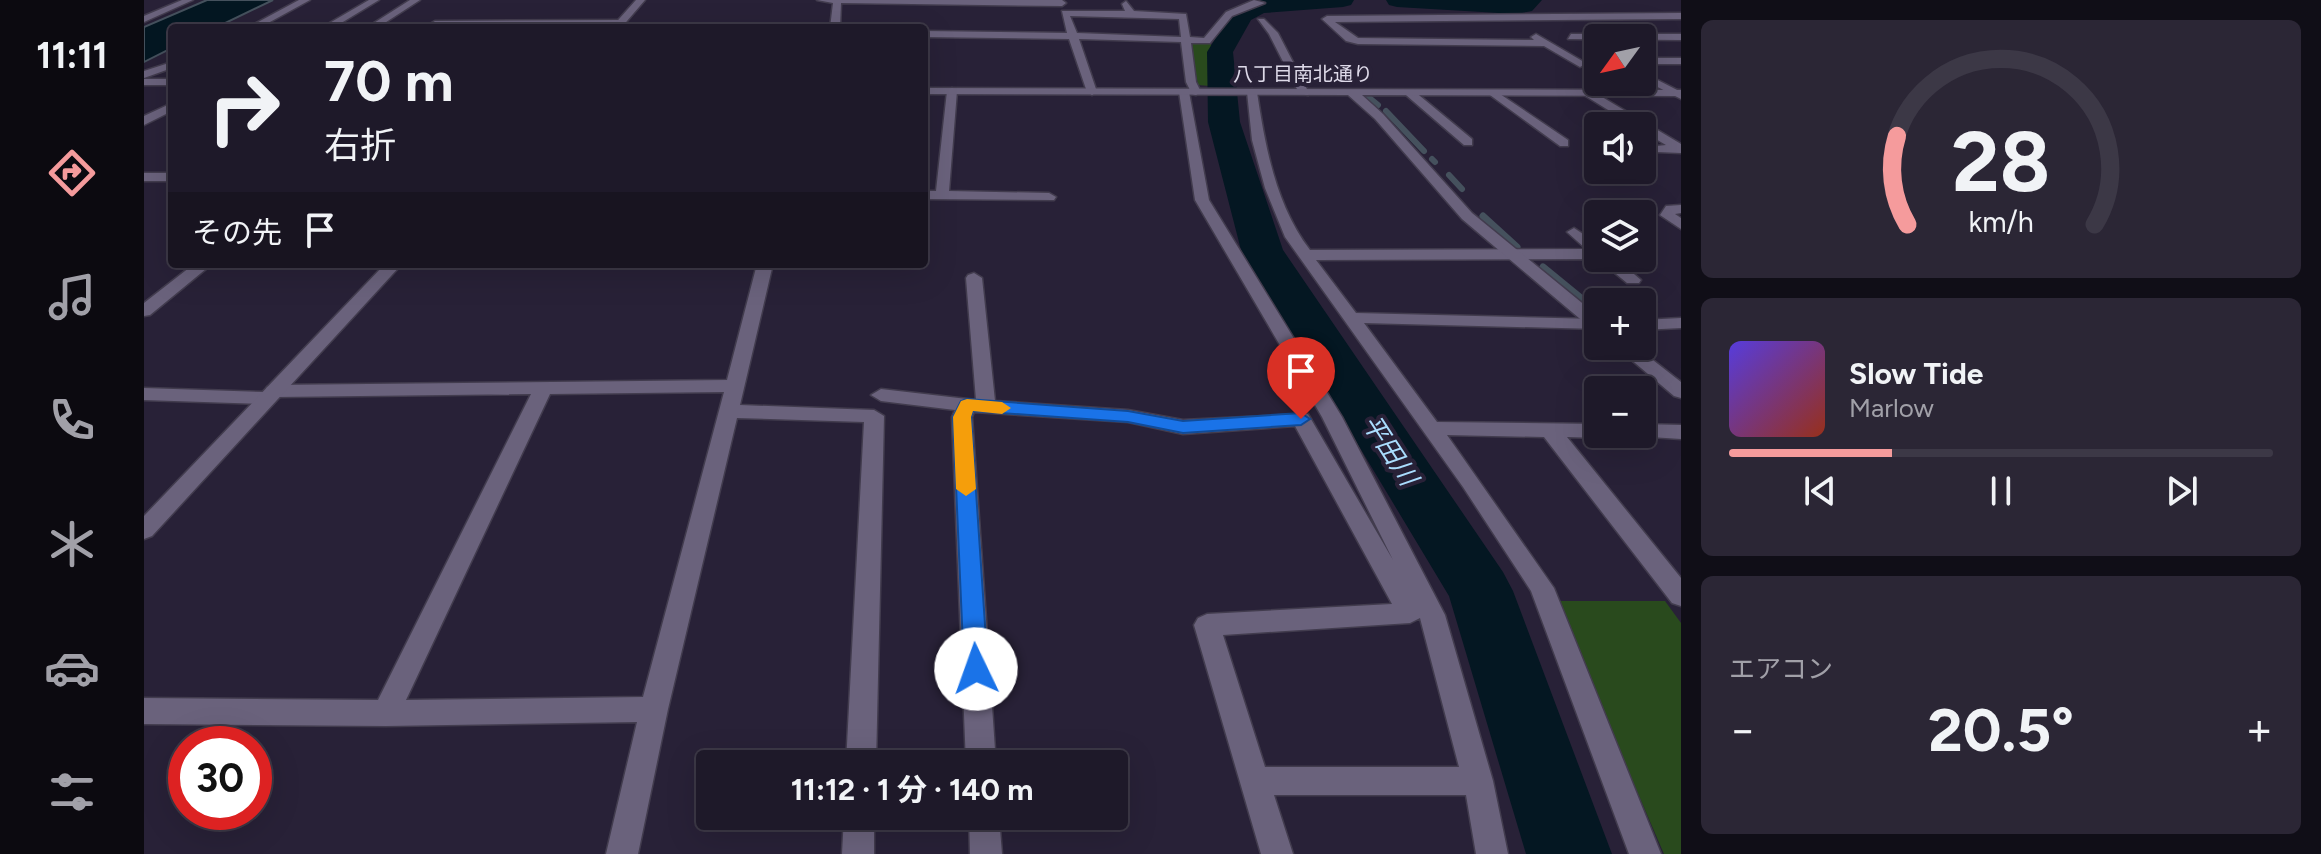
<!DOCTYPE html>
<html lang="ja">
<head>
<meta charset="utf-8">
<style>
	:root { --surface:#1e1929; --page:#2b2635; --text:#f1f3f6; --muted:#a1a0a8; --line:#3c3846; --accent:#f59b9c }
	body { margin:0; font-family:Figtree,"Noto Sans JP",sans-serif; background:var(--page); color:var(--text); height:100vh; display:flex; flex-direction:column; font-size:30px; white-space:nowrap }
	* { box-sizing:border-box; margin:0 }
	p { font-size:26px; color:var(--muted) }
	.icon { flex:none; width:44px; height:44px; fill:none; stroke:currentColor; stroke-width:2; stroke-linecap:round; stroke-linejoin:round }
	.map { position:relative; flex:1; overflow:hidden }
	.sheet { display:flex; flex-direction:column; gap:20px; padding:20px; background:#100e17; width:640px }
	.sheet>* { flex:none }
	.guide { position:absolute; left:24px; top:24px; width:760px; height:244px; border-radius:8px; box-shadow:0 8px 32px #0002,0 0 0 2px var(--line); background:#1e1929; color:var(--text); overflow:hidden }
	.needle { width:52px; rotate:237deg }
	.fabs { position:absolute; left:1440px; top:24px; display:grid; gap:16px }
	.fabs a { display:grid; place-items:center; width:72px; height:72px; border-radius:8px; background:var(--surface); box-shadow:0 8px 32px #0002,0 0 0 2px var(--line); font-size:40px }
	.speed { position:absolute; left:24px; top:726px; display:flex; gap:16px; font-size:40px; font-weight:700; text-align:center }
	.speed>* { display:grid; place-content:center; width:104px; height:104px; border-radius:50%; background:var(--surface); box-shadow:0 8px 32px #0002,0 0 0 2px var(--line); line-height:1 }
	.speed .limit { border:12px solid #d22; background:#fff; color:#111 }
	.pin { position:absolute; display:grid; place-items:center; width:68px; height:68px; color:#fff; margin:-82px -34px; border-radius:50% 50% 50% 0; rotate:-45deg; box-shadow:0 0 8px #0007 }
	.pin .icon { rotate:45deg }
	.me { position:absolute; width:88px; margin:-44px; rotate:357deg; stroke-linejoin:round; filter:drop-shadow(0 0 6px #0008) }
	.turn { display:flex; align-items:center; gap:28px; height:168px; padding:0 24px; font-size:36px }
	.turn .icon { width:104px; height:104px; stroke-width:2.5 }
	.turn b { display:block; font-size:56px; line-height:68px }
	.then { display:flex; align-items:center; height:76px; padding:0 24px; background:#0003; gap:16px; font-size:30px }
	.big { font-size:60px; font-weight:700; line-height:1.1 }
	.sheet .card { flex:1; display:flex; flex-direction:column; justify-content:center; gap:12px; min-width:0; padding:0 28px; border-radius:12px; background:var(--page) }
	.sheet .dial { align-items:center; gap:0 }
	.dial svg { height:208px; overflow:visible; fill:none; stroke:var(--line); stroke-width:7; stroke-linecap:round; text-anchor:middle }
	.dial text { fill:var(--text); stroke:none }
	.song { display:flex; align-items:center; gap:24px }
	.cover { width:96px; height:96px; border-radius:12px; background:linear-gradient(135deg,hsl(250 70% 55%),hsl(10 70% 35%)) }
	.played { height:8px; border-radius:4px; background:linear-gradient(90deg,var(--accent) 30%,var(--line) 30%) }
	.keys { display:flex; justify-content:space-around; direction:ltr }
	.heat { display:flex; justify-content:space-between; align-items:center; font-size:44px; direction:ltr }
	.trip { position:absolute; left:552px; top:750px; width:432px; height:80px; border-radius:8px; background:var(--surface); box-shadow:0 8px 32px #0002,0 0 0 2px var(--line); font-weight:700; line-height:80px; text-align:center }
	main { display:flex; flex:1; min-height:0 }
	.tab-bar { display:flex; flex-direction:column; width:144px; justify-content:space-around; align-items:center; background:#0c0a10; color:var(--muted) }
	.tab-bar .icon { width:56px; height:56px }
	.tab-bar .current { color:var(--accent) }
	.tab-bar b { font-size:36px; color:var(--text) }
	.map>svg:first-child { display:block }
</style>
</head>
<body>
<main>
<nav class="tab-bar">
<b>11:11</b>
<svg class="icon current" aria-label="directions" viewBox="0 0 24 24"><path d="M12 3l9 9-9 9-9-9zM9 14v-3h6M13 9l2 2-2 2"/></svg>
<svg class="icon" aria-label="music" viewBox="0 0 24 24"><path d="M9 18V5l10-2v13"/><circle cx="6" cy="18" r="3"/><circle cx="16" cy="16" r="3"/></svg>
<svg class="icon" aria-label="phone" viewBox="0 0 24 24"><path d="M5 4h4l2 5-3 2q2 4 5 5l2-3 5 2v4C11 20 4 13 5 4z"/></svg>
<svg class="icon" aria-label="climate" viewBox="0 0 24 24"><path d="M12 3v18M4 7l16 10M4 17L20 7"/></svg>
<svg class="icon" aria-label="car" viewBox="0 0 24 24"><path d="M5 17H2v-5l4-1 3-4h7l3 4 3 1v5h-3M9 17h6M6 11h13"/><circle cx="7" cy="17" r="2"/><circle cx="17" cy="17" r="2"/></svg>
<svg class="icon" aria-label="filters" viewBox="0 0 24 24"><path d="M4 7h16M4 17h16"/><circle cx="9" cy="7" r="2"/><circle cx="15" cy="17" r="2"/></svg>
</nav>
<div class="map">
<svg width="1537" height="854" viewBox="0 0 1537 854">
	<rect width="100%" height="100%" fill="#282137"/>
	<path fill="#294a1d" d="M1046,41L1067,43L1066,86L1054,85Z
		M1411,601H1521L1537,623V854H1520Z"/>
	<path fill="#041722" stroke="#45515d" stroke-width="2" d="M63,0H129L71,28H28V48L0,62V27Z"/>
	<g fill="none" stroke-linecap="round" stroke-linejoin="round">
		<path stroke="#45515d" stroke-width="6" d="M1223,96L1234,105
			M1242,111L1280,151
			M1288,159L1291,162
			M1305,175L1318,189
			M1339,216L1341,218"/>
		<path stroke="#45515d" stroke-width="7" d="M1339,216L1373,247
			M1399,267L1454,312"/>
		<path fill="#041722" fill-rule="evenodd" d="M1111,0H1210L1207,5L1199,7L1120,13L1107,20L1089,52L1096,122L1139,250L1359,572L1369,591L1468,854H1382L1305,596L1097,250L1064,122L1063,52L1089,10Z
			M1242,0H1398L1388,11L1372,14L1253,7L1245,5Z"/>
		<g stroke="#423c4e" stroke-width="3">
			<path id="street" d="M38,0H49L0,22V16Z
				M155,0H166L115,28H103Z
				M225,0H235L189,28H177Z
				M266,0H276L233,28H222Z
				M673,0H918L922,3L918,6L697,3L696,28H686L689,3Z
				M1110,0L1121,3L1088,16L1066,43H1047L1052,82L1057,92L1052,95L1048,94L1042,82L1037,42L935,39L953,92L948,95L943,92L925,39L780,37V31L923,33L918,11H981L978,4L982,1L990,11L1042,14L1046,37L1060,38L1082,12ZM926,16L1035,19L1037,37L933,33Z
				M1537,13V19L1191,22L1214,38L1390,40L1387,37L1392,34L1440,62L1441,64L1436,67L1400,46L1214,44L1202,41L1178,19L1183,16Z
				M1114,19H1120L1134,33L1165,93L1164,95L1155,93L1125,34Z
				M476,20L479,25L291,27L286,24L291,21Z
				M1427,34H1537V40L1424,39Z
				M1498,58H1537V64H1498Z
				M28,62V68L0,78V71Z
				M1498,72L1537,92V99L1498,79Z
				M808,88L813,91L805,191L905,193L912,197L910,200L780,199V191H792L803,91Z
				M1040,89L1045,92L1065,200L1198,417L1301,615L1349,781L1364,854H1332L1322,795H1130L1149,854H1117L1050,625L1054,618L1063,614L1248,604L1151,426L1039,434L984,422L830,412L828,417L852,764H822L808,417L811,410L737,401L727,395L737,389L832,400L822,278L824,275L830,273L838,278L851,401L984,410L1039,420L1164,414L1249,560L1178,417L1051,200L1035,92ZM1276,618L1315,767H1121L1079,635L1266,623Z
				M1108,89L1113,92C1121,146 1132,206 1166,250L1442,249L1423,232L1430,228L1454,244V258H1471L1497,280L1495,283H1483L1454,259L1172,260L1212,313L1454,319V329L1220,323L1293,422L1454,424V434H1462L1454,438L1423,437L1537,578V606L1528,603L1400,437L1303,435L1410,588L1517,854H1485L1387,591L1319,487L1141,237L1121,188L1108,140L1103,92Z
				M1350,90L1424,140V146H1416L1346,95L1345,93Z
				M1262,91H1270L1328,139V145H1320L1262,95Z
				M1440,91H1448L1537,144V153L1513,152V146L1522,145L1498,131V126H1490L1440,95Z
				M28,103V111L0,125V116Z
				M0,173H28V181H0Z
				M1537,205V213L1531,214L1537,218V229L1516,215L1522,206Z
				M50,264H68L6,315L0,316V303Z
				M613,264H629L596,405L730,410L740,416L732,764H702L720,422L593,418L524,709L494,854H462L493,722L242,726L0,724V698L234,700L387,394L132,397L130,402L123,404L0,400V388L121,392L123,387L130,385L583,380ZM580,392L499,697L262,700L406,394Z
				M1537,318V328L1498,330V320Z
				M1498,424L1537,425V439L1491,436L1498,434Z
				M700,816H730V854H698Z
				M825,816H855L858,854H826Z"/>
		</g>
		<g stroke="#423c4e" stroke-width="3">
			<path id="secondary" d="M492,0H501L477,28H467Z
				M0,79H28V85H0Z
				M780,88L1537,90V96L1218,95L1239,114L1328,213L1454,316V330L1448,329L1318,219L1231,119L1204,95L780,94Z
				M241,264H258L8,536L0,539V516Z
				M1471,346H1491L1537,382V398L1530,396Z"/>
		</g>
		<use href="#street" fill="#6a627c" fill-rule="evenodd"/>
		<use href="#secondary" fill="#6a627c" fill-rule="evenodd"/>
	</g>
	<path fill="#1a73e8" stroke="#114b97" stroke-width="2" d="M823,399L984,411L1039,421L1157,413L1166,419L1157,425L1039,433L984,422L829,411L827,417L844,669L840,677L832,680L823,677L820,669L809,417L817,401Z"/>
	<path fill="#f59e0b" d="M823,399L858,402L867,408L858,414L829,411L827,417L832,489L822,496L812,489L809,417L817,401Z"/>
	<g text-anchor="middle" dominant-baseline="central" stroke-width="8" stroke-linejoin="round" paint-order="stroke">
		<g font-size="20" fill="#ddd9e8" stroke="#282137">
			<text x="1159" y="74">八丁目南北通り</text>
		</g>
		<g font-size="26" font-style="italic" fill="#aaddfe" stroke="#282137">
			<text transform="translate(1246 450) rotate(57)">平田川</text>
		</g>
	</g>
</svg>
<div class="fabs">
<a><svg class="needle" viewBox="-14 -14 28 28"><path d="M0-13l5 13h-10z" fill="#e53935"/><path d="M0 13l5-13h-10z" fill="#a1a0a8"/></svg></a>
<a><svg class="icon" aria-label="sound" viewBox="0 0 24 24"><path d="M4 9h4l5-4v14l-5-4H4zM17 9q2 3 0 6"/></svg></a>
<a><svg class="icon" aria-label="layers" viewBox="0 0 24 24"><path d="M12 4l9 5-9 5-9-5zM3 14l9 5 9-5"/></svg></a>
<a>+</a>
<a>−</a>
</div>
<div class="speed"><div class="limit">30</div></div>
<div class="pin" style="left:1157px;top:419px;background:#d93025"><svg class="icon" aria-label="arrive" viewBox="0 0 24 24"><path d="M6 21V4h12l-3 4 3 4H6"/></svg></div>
<svg class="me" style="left:832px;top:669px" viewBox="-20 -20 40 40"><circle r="19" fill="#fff"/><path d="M0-13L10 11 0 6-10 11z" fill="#1a73e8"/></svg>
<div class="trip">11:12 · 1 分 · 140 m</div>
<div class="guide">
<div class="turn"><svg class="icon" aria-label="right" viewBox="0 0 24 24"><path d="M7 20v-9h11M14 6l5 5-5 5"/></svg><div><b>70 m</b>右折</div></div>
<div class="then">その先<svg class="icon" aria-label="arrive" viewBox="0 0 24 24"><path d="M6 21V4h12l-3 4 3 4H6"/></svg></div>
</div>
</div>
<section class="sheet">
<div class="card dial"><svg viewBox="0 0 100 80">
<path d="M14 69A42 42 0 1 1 86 69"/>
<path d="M14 69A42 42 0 0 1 10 35" stroke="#f59b9c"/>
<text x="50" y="56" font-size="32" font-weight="700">28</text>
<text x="50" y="72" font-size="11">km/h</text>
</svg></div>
<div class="card">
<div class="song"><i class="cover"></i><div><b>Slow Tide</b><p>Marlow</p></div></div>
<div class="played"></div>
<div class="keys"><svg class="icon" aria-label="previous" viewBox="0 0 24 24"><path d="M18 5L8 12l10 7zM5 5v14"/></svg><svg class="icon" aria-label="pause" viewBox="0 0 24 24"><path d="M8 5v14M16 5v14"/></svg><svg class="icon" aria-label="next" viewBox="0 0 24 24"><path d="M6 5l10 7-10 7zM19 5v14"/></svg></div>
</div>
<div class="card"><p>エアコン</p>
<div class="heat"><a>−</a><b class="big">20.5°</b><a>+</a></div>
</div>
</section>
</main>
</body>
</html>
